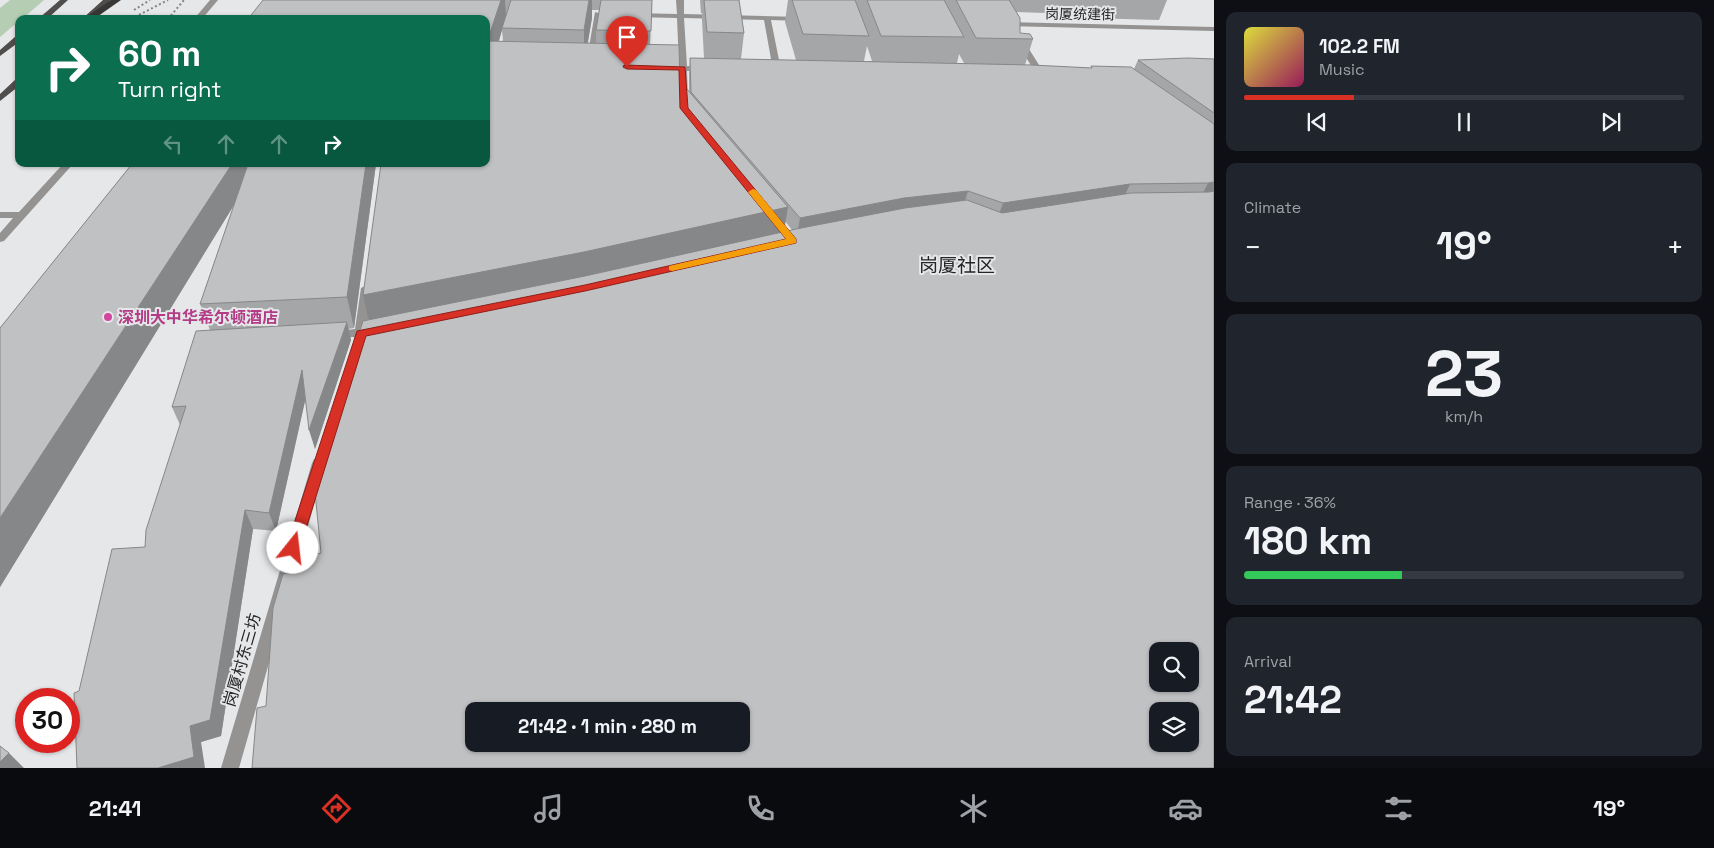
<!DOCTYPE html>
<html lang="en">
<head>
<meta charset="utf-8">
<style>
	:root { --surface:#171b24; --page:#20242c; --text:#f1f3f6; --muted:#9ea1a6; --line:#363941; --accent:#d93025 }
	body { margin:0; font-family:"Space Grotesk","Noto Sans SC",sans-serif; background:var(--page); color:var(--text); height:100vh; display:flex; flex-direction:column; font-size:19px; white-space:nowrap }
	* { box-sizing:border-box; margin:0 }
	p { font-size:16px; color:var(--muted) }
	.icon { flex:none; width:28px; height:28px; fill:none; stroke:currentColor; stroke-width:2; stroke-linecap:round; stroke-linejoin:round }
	.map { position:relative; flex:1; overflow:hidden }
	.sheet { display:flex; flex-direction:column; gap:12px; padding:12px; background:#0d0f14; width:500px }
	.sheet>* { flex:none }
	.top-card { position:absolute; left:15px; top:15px; width:475px; height:152px; border-radius:10px; box-shadow:0 1px 4px #0004; background:#0b6e4f; color:#fff; overflow:hidden }
	.fabs { position:absolute; left:1149px; top:642px; display:grid; gap:10px }
	.fabs a { display:grid; place-items:center; width:50px; height:50px; border-radius:10px; background:var(--surface); box-shadow:0 1px 4px #0004; font-size:25px }
	.speed { position:absolute; left:15px; top:688px; display:flex; gap:10px; font-size:25px; font-weight:700; text-align:center }
	.speed>* { display:grid; place-content:center; width:65px; height:65px; border-radius:50%; background:var(--surface); box-shadow:0 1px 4px #0004; line-height:1 }
	.speed .limit { border:8px solid #d22; background:#fff; color:#111 }
	.pin { position:absolute; display:grid; place-items:center; width:42px; height:42px; color:#fff; margin:-51px -21px; border-radius:50% 50% 50% 0; rotate:-45deg; box-shadow:0 0 5px #0007 }
	.pin .icon { rotate:45deg }
	.me { position:absolute; width:55px; margin:-28px; rotate:16deg; stroke-linejoin:round; filter:drop-shadow(0 0 4px #0008) }
	.turn { display:flex; align-items:center; gap:18px; height:105px; padding:0 20px; font-size:22px }
	.turn .icon { width:65px; height:65px; stroke-width:2.5 }
	.turn b { display:block; font-size:35px; line-height:42px }
	.lanes { display:flex; align-items:center; height:48px; padding:0 20px; background:#0003; justify-content:center; gap:25px; direction:ltr }
	.lanes .off { opacity:.35 }
	.big { font-size:38px; font-weight:800; line-height:1.1 }
	.sheet .widget { flex:1; display:flex; flex-direction:column; justify-content:center; gap:8px; min-width:0; padding:0 18px; border-radius:10px; background:var(--page) }
	.sheet .dial { align-items:center; gap:0 }
	.dial b { font-size:65px; line-height:1 }
	.song { display:flex; align-items:center; gap:15px }
	.cover { width:60px; height:60px; border-radius:8px; background:linear-gradient(135deg,hsl(60 70% 55%),hsl(330 70% 35%)) }
	.played { height:5px; border-radius:2px; background:linear-gradient(90deg,var(--accent) 25%,var(--line) 25%) }
	.keys { display:flex; justify-content:space-around; direction:ltr }
	.heat { display:flex; justify-content:space-between; align-items:center; font-size:28px; direction:ltr }
	.charge { height:8px; border-radius:4px; background:linear-gradient(90deg,#34c759 36%,var(--line) 0) }
	.trip { position:absolute; left:465px; top:702px; width:285px; height:50px; border-radius:10px; background:var(--surface); box-shadow:0 1px 4px #0004; font-weight:800; line-height:50px; text-align:center }
	.dock { display:flex; height:80px; justify-content:space-around; align-items:center; background:#090b0e; color:var(--muted) }
	.dock .icon { width:35px; height:35px }
	.dock .selected { color:var(--accent) }
	.dock b { font-size:22px; color:var(--text) }
	main { display:flex; flex:1; min-height:0 }
	.map>svg:first-child { display:block }
</style>
</head>
<body>
<main>
<div class="map">
<svg width="1214" height="768" viewBox="0 0 1214 768">
	<rect width="100%" height="100%" fill="#e5e7e9"/>
	<path fill="#b5ceb3" d="M10,0H44L22,19H19V21L0,37V8Z"/>
	<g fill="none" stroke-linecap="round" stroke-linejoin="round">
		<path stroke="#838486" stroke-width="2" stroke-dasharray="2 2.5" stroke-linecap="butt" d="M134,10L150,0
			M131,19L168,0
			M168,19L184,0"/>
		<path fill="#949392" fill-rule="evenodd" d="M210,0H218L202,19H194Z
			M676,0H684V14L802,17L806,19L802,21L771,20L781,70L777,72L773,70L764,20L684,18L687,66L705,67L709,69L705,71H687L688,100L684,103L680,100L679,71L662,70L658,68L662,66H679L677,18L634,17L630,15L634,13L677,14Z
			M595,12L602,14L595,59L591,61L587,59Z
			M1001,22L1214,27V31L1004,26L1000,24Z
			M1016,38H1022L1046,76L1045,78H1039L1015,40Z
			M63,164H73L4,241L0,242V233L13,218H0V212H19Z
			M367,285L373,288L367,328H379L381,331L379,334L366,336L363,343H355L354,337L329,338L327,335L329,332L355,329L361,288Z
			M319,458L324,459L326,463L239,768H221L312,463L314,459Z"/>
		<path fill="#504e4d" fill-rule="evenodd" d="M60,0H68L47,19H38Z
			M103,0H111L91,19H82Z
			M16,36H19V42L0,56V50Z
			M16,79H19V86L0,101V94Z"/>
		<path fill="#393736" fill-rule="evenodd" d="M111,0H121L94,19H83Z"/>
	</g>
	<path fill="#a5a6a8" fill-rule="evenodd" d="M263,0H652L650,45L689,92V73L690,58H704L702,20V13H701L700,0H739L744,33L741,59L796,60L785,22L788,0H1167L1159,20L1052,17H1049L1045,13L1017,12L1020,33L1033,39L1025,65L1091,68V66L1134,69L1138,60L1214,59V768L266,706L305,570L321,553L369,320L363,295L486,164ZM592,10H599L596,30V43H588L592,18ZM502,30L503,41H499ZM867,46L872,61H864ZM959,54L964,63H957ZM785,221L792,230L784,232Z
		M132,164H376L354,328L348,329L351,340L315,449L305,400L276,531L253,529L221,736L201,742L79,691L145,547L180,425L172,407L210,330L200,304L234,205L0,587V328Z"/>
	<path fill="#868788" d="M501,0H505L506,16L502,28V30L493,60L486,62V34Z
		M589,0H592V18L584,62V30Z
		M232,164H259L0,587V518Z
		M366,164H376L354,328L347,297Z
		M1214,182V197L1200,199L1208,183Z
		M1130,184L1123,200L997,220L1003,203Z
		M968,191L963,207L797,235L800,218L904,198Z
		M788,207L783,238L370,327L363,295Z
		M347,322L351,340L315,449L309,430Z
		M302,370L308,388L276,531L269,513Z
		M245,510L253,529L221,736L201,742L205,768H158L190,726Z
		M9,753L24,768H0V762Z"/>
	<path fill="#c0c1c3" stroke="#868788" fill-rule="evenodd" d="M263,0H501L490,33L486,34V19H248Z
		M511,0H589L584,30L502,28Z
		M601,0H652L651,31L596,30Z
		M704,0H739L744,33L707,32Z
		M792,0H855L869,36L803,34Z
		M867,0H944L964,37L881,36Z
		M956,0H1009L1020,18V33L1030,34L1033,39L976,38Z
		M486,41L679,45L680,81L788,207L584,252L363,295L381,164H486Z
		M690,58L1032,65L1092,68L1091,66L1131,67L1214,124V182L1208,183L1130,184L1003,203L968,191L904,198L800,218L691,92Z
		M1187,58L1214,59V113L1138,60Z
		M132,164H232L0,518V328Z
		M248,164H366L347,297L200,304Z
		M1214,191V768H252L257,708L266,706L273,608L283,574L305,570L306,557L321,553L313,472L363,321L585,276L796,229L905,208L967,200L1002,213L1131,193L1209,192ZM1158,651H1190V684H1158ZM474,711H741V744H474ZM1158,711H1190V744H1158Z
		M347,322L309,430L302,370L269,513L245,510L210,720L190,726L194,757L158,768H77L74,693L79,691L112,549L145,547L146,530L186,406L172,407L196,331Z
		M0,746L9,753L0,762Z"/>
	<path fill="#d93025" stroke="#8d1f18" d="M624,65L685,67L688,108L796,239V243L585,291L366,336L300,548L298,552L293,553L288,552L286,548L357,331L585,285L786,239L680,108L679,70L627,69L623,67Z"/>
	<path fill="#f59e0b" d="M753,189L756,190L796,239V243L672,271L669,270V266L786,239L748,192Z"/>
	<circle fill="#d1479c" stroke="#e5e7e9" stroke-width="2" cx="108" cy="317" r="5"/>
	<g text-anchor="middle" dominant-baseline="central" stroke-width="4" stroke-linejoin="round" paint-order="stroke">
		<g font-size="14" fill="#252526" stroke="#e5e7e9">
			<text transform="translate(1080 14) rotate(1)">岗厦统建街</text>
		</g>
		<g font-size="16" font-weight="bold" fill="#b23c85" stroke="#e5e7e9" text-anchor="start">
			<text x="118" y="317">深圳大中华希尔顿酒店</text>
		</g>
		<g font-size="16" fill="#252526" stroke="#e5e7e9">
			<text transform="translate(242 660) rotate(-74)">岗厦村东三坊</text>
		</g>
		<g font-size="19" fill="#252526" stroke="#e5e7e9">
			<text x="957" y="265">岗厦社区</text>
		</g>
	</g>
</svg>
<div class="fabs">
<a><svg class="icon" aria-label="search" viewBox="0 0 24 24"><circle cx="10" cy="10" r="6"/><path d="M15 15l6 6"/></svg></a>
<a><svg class="icon" aria-label="layers" viewBox="0 0 24 24"><path d="M12 4l9 5-9 5-9-5zM3 14l9 5 9-5"/></svg></a>
</div>
<div class="speed"><div class="limit">30</div></div>
<div class="pin" style="left:627px;top:67px;background:#d93025"><svg class="icon" aria-label="arrive" viewBox="0 0 24 24"><path d="M6 21V4h12l-3 4 3 4H6"/></svg></div>
<svg class="me" style="left:293px;top:548px" viewBox="-20 -20 40 40"><circle r="19" fill="#fff"/><path d="M0-13L10 11 0 6-10 11z" fill="#d93025"/></svg>
<div class="trip">21:42 · 1 min · 280 m</div>
<div class="top-card">
<div class="turn"><svg class="icon" aria-label="right" viewBox="0 0 24 24"><path d="M7 20v-9h11M14 6l5 5-5 5"/></svg><div><b>60 m</b>Turn right</div></div>
<div class="lanes"><svg class="icon off" aria-label="left" viewBox="0 0 24 24"><path d="M17 20v-9H6M10 6l-5 5 5 5"/></svg><svg class="icon off" aria-label="ahead" viewBox="0 0 24 24"><path d="M12 20V5M6 11l6-6 6 6"/></svg><svg class="icon off" aria-label="ahead" viewBox="0 0 24 24"><path d="M12 20V5M6 11l6-6 6 6"/></svg><svg class="icon" aria-label="right" viewBox="0 0 24 24"><path d="M7 20v-9h11M14 6l5 5-5 5"/></svg></div>
</div>
</div>
<section class="sheet">
<div class="widget">
<div class="song"><i class="cover"></i><div><b>102.2 FM</b><p>Music</p></div></div>
<div class="played"></div>
<div class="keys"><svg class="icon" aria-label="previous" viewBox="0 0 24 24"><path d="M18 5L8 12l10 7zM5 5v14"/></svg><svg class="icon" aria-label="pause" viewBox="0 0 24 24"><path d="M8 5v14M16 5v14"/></svg><svg class="icon" aria-label="next" viewBox="0 0 24 24"><path d="M6 5l10 7-10 7zM19 5v14"/></svg></div>
</div>
<div class="widget"><p>Climate</p>
<div class="heat"><a>−</a><b class="big">19°</b><a>+</a></div>
</div>
<div class="widget dial"><b>23</b><p>km/h</p></div>
<div class="widget"><p>Range · 36%</p><b class="big">180 km</b><div class="charge"></div></div>
<div class="widget"><p>Arrival</p><b class="big">21:42</b></div>
</section>
</main>
<nav class="dock">
<b>21:41</b>
<svg class="icon selected" aria-label="directions" viewBox="0 0 24 24"><path d="M12 3l9 9-9 9-9-9zM9 14v-3h6M13 9l2 2-2 2"/></svg>
<svg class="icon" aria-label="music" viewBox="0 0 24 24"><path d="M9 18V5l10-2v13"/><circle cx="6" cy="18" r="3"/><circle cx="16" cy="16" r="3"/></svg>
<svg class="icon" aria-label="phone" viewBox="0 0 24 24"><path d="M5 4h4l2 5-3 2q2 4 5 5l2-3 5 2v4C11 20 4 13 5 4z"/></svg>
<svg class="icon" aria-label="climate" viewBox="0 0 24 24"><path d="M12 3v18M4 7l16 10M4 17L20 7"/></svg>
<svg class="icon" aria-label="car" viewBox="0 0 24 24"><path d="M5 17H2v-5l4-1 3-4h7l3 4 3 1v5h-3M9 17h6M6 11h13"/><circle cx="7" cy="17" r="2"/><circle cx="17" cy="17" r="2"/></svg>
<svg class="icon" aria-label="filters" viewBox="0 0 24 24"><path d="M4 7h16M4 17h16"/><circle cx="9" cy="7" r="2"/><circle cx="15" cy="17" r="2"/></svg>
<b>19°</b>
</nav>
</body>
</html>
